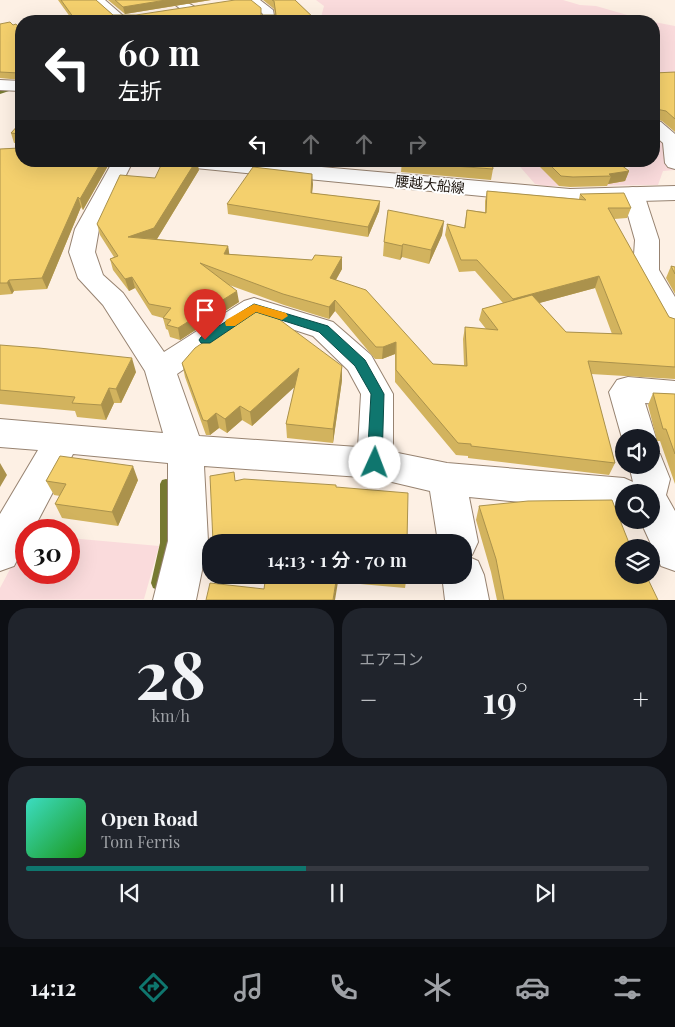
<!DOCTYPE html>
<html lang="ja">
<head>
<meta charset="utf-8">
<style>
	:root { --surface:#171b24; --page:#20242c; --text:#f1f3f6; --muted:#9ea1a6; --line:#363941; --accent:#0f766e }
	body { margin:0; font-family:"Playfair Display","Noto Sans JP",serif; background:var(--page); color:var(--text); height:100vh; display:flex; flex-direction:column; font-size:19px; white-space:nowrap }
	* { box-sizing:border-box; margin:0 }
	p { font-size:16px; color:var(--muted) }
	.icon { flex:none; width:28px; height:28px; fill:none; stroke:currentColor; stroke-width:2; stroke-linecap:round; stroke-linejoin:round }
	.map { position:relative; height:600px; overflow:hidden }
	.sheet { display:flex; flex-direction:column; gap:8px; padding:8px; background:#0d0f14; flex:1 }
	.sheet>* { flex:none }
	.top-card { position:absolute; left:15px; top:15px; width:645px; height:152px; border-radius:20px; box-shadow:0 5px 20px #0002; background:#202124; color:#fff; overflow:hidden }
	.fabs { position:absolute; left:615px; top:429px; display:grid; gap:10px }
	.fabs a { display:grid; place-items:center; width:45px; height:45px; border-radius:50%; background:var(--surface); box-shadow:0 5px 20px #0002; font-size:25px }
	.speed { position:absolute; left:15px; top:519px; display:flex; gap:10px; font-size:25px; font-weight:700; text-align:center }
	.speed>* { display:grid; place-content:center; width:65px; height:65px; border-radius:50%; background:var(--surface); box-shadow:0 5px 20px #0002; line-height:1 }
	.speed .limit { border:8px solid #d22; background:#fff; color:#111 }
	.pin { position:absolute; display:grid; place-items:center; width:42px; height:42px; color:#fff; margin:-51px -21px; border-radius:50% 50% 50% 0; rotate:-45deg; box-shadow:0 0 5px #0007 }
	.pin .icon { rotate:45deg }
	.me { position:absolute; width:55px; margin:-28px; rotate:2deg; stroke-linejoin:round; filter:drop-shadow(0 0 4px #0008) }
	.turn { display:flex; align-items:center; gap:18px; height:105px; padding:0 20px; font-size:22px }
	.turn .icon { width:65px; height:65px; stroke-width:2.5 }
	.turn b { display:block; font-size:35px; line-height:42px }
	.lanes { display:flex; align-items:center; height:48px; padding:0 20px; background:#0003; justify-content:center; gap:25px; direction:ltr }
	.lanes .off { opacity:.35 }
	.big { font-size:38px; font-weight:600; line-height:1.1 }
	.sheet .tile { flex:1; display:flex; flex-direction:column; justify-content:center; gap:8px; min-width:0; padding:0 18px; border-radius:20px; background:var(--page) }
	.sheet .dial { align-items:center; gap:0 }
	.dial b { font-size:65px; line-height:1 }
	.song { display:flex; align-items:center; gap:15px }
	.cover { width:60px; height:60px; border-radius:8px; background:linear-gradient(135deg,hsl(170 70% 55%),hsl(120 70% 35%)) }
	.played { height:5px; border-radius:2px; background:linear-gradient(90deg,var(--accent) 45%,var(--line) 45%) }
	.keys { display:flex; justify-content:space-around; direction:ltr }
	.heat { display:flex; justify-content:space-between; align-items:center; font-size:28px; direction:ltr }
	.sheet .tiles { flex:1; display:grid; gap:8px; grid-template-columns:1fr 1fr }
	.tile:last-child { grid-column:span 2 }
	.trip { position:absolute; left:202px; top:534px; width:270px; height:50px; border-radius:20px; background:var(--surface); box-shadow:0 5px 20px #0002; font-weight:600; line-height:50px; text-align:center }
	.tab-bar { display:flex; height:80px; justify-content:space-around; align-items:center; background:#090b0e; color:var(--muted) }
	.tab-bar .icon { width:35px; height:35px }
	.tab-bar .current { color:var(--accent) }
	.tab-bar b { font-size:22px; color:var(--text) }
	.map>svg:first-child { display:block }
</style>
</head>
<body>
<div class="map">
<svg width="675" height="600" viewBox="0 0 675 600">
	<rect width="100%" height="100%" fill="#fdf0e4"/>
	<path fill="#fadbdc" d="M316,0H563L580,5L596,6L648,21H320L324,6Z
		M654,22L675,26V73L654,81Z
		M675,138V170L663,171L658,185L546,186L535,184L515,161H533L552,177L614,178L632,166L633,161H654V140Z
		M69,538L159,546L144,599L0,600V588L26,539V572H69Z"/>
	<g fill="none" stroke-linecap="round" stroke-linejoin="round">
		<path fill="#767931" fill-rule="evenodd" d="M0,60C9,65 20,73 21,84L15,89L0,94V90L11,87L17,82L13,75L0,63Z
			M166,479L170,480L172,484V543L165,583L163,588L158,590L153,588L151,583L160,543V484L162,480Z"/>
		<g stroke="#978371" stroke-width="2">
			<path id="street" d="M92,0H105L129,21H116Z
				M169,0C183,0 201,5 204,21H192L191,17Z
				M247,0H260L273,10L275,21H263V14Z
				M0,80L21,81V91L0,90Z
				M654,120L661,122L675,134V169L668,167L665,163L663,143L654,135Z
				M113,161H133L99,229L95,252L103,275L123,293L164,352L244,301L254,298L333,322L371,355L393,394V452L447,463L624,478L633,482L629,465H651V451L660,454L670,479L666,495L675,511V571L661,566L640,520H651V492H624V512L469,497L478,542L472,555L469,557L478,561L484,575L489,600H445L442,575H464V542H438L430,491L375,478L204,466L208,541L196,600H153L168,541V463L73,454L33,530H26V543L14,566L0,571V514L38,450L0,447V419L163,433L145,371L103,305L78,278L69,252L75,229ZM258,318L313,336L348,370L361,394L358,447L199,436L177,374Z
				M633,187L641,189L644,194L659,240V270L675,297V331L665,328L633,270L635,240L622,194L625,189Z
				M628,377L675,381V405L645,403L656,438L651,448V438H624V442L622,438L609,392L617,380Z"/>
		</g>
		<g stroke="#978371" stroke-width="2">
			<path id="secondary" d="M175,161H253L570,189L675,186V200L570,203L534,201L185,167L178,165Z"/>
		</g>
		<use href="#street" fill="#fff" fill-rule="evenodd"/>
		<use href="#secondary" fill="#fff" fill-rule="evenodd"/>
	</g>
	<path fill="#d2b35e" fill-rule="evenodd" d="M58,0H96L113,15H275L274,9L263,0H295L317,21H73Z
		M108,0H211L125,14Z
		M0,24L13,25L21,30V80L0,78Z
		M675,72V132L662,121L656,119L655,125L654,130V73Z
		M21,122V161H109V164L83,210L81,207L47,289L14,291L12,294L0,295V149L19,148V143H14L11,133Z
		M402,161L493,169L491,180L401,172Z
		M534,161H628L626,165L622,166L629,171L625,181L608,184L607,186L570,187L559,186Z
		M199,170L157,239L228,246L229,254L312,260L342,257V269L336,280L433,364L464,365L463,339L465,327L486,329L479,320L482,309L503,303L475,271L459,272L445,235L447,224L464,228L467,210L485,212V201L487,191L579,199L580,194L631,208L627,218L614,219L669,317L675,319V379L591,374L615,463L609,475L468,458V456L456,455L395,382V354L382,359H375L335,311L329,319L284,305L229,285L239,302L180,340L170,337L168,330L166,329L163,318L152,315L135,288L129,291L113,270L110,259L114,257L100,235L97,224L155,178ZM595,288L612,334L566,332L539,303Z
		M313,184L312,193L380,201L379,211L368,237L228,214L227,204Z
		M444,221L442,235L429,264L402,257L400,260L383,256L384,242Z
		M671,266L675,267V294L666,278Z
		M0,345L136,372L121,403H114L106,420L77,417L75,411L0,404Z
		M182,363L342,366V380L333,443L287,438L286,424L295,386L252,426L242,420L227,433L219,428L210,435H206L185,377Z
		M653,393L675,394V484L660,441H657L648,405Z
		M138,480L118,526L62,518L55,504L60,496L54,495L46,481Z
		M236,480L336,487L407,542H213Z
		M479,506L624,548L658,600H497L491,572L476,520Z
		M266,575H407L405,588L338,582L264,589Z"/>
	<path fill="#ab924c" d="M166,0H211L125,14L123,7Z
		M102,161H109V164L83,210L80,199Z
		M196,161H197L199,170L157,239L128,237Z
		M611,161H628L626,165L609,168Z
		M629,171L625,181L608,184L611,176L609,174Z
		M312,174L313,184L311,203V193Z
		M78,197L81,207L47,289L42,278Z
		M380,201L379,211L368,237V227Z
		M444,221L442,235L429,264L431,250Z
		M403,244L402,257L400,260L402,246Z
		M228,246L230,258L224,254Z
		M342,257V269L330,290V278Z
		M599,276L595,288L510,311L513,299Z
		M132,277L135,288L129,291L125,279Z
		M9,280L14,291L12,294L7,283Z
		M237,291L239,302L180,340L178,328Z
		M335,300V311L329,319V307Z
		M396,342L395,354L382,359L383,347Z
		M132,358L136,372L121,403L116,389Z
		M342,366V380L333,443V429Z
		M299,368L300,382L252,426L250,412Z
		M109,388L114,403L106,420L101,405Z
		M240,406L242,420L227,433L225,419Z
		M216,413L219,428L210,435L207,421Z
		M0,463L7,475L0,487Z
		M133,466L138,480L118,526L112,512Z
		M337,575H338V582L335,600H333Z"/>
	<path fill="#f4d06d" stroke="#ab924c" d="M61,0H96L113,15H136L235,0H251L261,8V15H276L274,1L272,0H295L317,21H76Z
		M115,0H166L123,7Z
		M10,22L13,25L16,24L21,30V77L19,73L0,72V24Z
		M675,72V119L666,111L656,109L655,125L654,126V73Z
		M21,122V161H102L80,199L78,197L42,278L9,280L7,283H0V149L19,148V134L11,133Z
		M163,161H196L154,228L128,237L228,246L224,254L312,260L315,255L342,257L330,278L366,290L433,364L467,366L465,327L498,330L482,309L532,295L566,332L622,334L599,276L513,299L477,260H461L447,224L465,228L467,210L486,213L487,191L586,200L580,194L624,193L631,208H608L669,317L675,319V367L588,361L615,463L471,446V444L458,443L396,370V342L383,347H376L335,300L329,307L283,294L200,263L237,291L178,328L167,325L171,320L163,318L171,308L149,304L132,277L125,279L110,259L118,256L97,224L120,175L155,178Z
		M402,161H492L493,169L402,162Z
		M546,161H616L629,171L609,174L611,176L573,177L561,176Z
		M253,167L312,174L311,193L380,201L368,227L227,204Z
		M388,210L444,221L431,250L403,244L402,246L384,242Z
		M671,266L675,267V274Z
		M257,306L264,308L342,366L333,429L286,424L299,368L250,412L240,406L225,419L216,413L207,421L203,420L182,363L195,348Z
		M0,345L39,348L132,358L116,389L109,388L101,405L72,403L75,397L0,390Z
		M653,393L675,394V454L666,429H663Z
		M60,456L133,466L112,512L55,504L66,484L46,481Z
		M234,472L235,481L244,479L336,485V487L408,493L407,542H272L274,535L229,542H213L210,476Z
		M612,500L631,548H624V575H646L658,600H504L496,559L479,506L528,501Z
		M266,575H337L333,600H206L210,583L264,589Z"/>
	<path fill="#0f766e" stroke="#0a4d48" d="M254,304L328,326L365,360L384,394L382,463L380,468L375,469L369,468L367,463L371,394L355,366L319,332L256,312L210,343H201L199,340L201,337Z"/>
	<path fill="#f59e0b" d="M254,304L286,313L288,316L282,320L256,312L235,326H226L225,323L226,320Z"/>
	<g text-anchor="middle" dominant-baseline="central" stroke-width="4" stroke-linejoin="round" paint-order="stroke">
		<g font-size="14" fill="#1e160f" stroke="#fff">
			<text transform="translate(430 184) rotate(6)">腰越大船線</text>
		</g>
	</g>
</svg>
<div class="fabs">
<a><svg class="icon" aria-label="sound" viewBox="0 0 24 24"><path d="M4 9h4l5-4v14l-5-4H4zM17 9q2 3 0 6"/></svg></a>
<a><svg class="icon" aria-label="search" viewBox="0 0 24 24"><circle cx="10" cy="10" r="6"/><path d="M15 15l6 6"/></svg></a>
<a><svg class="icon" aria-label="layers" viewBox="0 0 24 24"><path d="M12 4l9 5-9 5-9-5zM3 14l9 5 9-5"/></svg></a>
</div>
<div class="speed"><div class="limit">30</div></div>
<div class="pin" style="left:205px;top:340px;background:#d93025"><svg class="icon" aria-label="arrive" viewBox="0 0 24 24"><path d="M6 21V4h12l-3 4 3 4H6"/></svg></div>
<svg class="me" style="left:375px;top:463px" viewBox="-20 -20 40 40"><circle r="19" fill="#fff"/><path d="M0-13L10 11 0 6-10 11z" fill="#0f766e"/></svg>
<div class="trip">14:13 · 1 分 · 70 m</div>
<div class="top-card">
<div class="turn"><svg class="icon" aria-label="left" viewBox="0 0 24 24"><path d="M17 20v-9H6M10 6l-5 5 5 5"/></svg><div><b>60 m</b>左折</div></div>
<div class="lanes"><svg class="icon" aria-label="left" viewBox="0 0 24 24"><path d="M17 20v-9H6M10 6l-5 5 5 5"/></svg><svg class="icon off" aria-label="ahead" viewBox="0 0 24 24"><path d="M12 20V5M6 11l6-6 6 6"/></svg><svg class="icon off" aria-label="ahead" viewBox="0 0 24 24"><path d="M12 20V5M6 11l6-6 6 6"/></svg><svg class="icon off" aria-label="right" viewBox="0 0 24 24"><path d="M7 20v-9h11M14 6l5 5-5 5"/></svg></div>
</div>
</div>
<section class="sheet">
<div class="tiles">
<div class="tile dial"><b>28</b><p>km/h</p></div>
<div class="tile"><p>エアコン</p>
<div class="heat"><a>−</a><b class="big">19°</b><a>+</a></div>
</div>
<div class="tile">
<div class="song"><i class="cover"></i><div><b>Open Road</b><p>Tom Ferris</p></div></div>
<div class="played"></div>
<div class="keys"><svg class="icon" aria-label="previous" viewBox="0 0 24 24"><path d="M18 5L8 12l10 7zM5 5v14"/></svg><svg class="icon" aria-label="pause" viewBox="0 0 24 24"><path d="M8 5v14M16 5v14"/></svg><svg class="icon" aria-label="next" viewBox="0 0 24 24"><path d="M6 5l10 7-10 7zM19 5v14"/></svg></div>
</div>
</div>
</section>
<nav class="tab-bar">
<b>14:12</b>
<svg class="icon current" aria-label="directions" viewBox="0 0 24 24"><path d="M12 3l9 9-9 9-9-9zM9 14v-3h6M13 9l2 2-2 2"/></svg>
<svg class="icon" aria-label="music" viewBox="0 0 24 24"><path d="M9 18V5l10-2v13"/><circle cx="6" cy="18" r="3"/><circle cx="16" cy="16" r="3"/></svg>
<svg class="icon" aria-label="phone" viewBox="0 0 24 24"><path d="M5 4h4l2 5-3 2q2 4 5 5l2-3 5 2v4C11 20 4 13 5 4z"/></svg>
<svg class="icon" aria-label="climate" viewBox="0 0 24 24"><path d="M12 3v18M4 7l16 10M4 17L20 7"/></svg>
<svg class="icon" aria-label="car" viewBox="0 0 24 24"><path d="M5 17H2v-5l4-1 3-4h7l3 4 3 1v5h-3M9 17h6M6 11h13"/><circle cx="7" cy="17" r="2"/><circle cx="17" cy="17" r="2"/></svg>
<svg class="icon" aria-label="filters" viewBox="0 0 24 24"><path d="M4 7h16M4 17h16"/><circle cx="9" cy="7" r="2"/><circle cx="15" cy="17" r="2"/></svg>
</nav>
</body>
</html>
